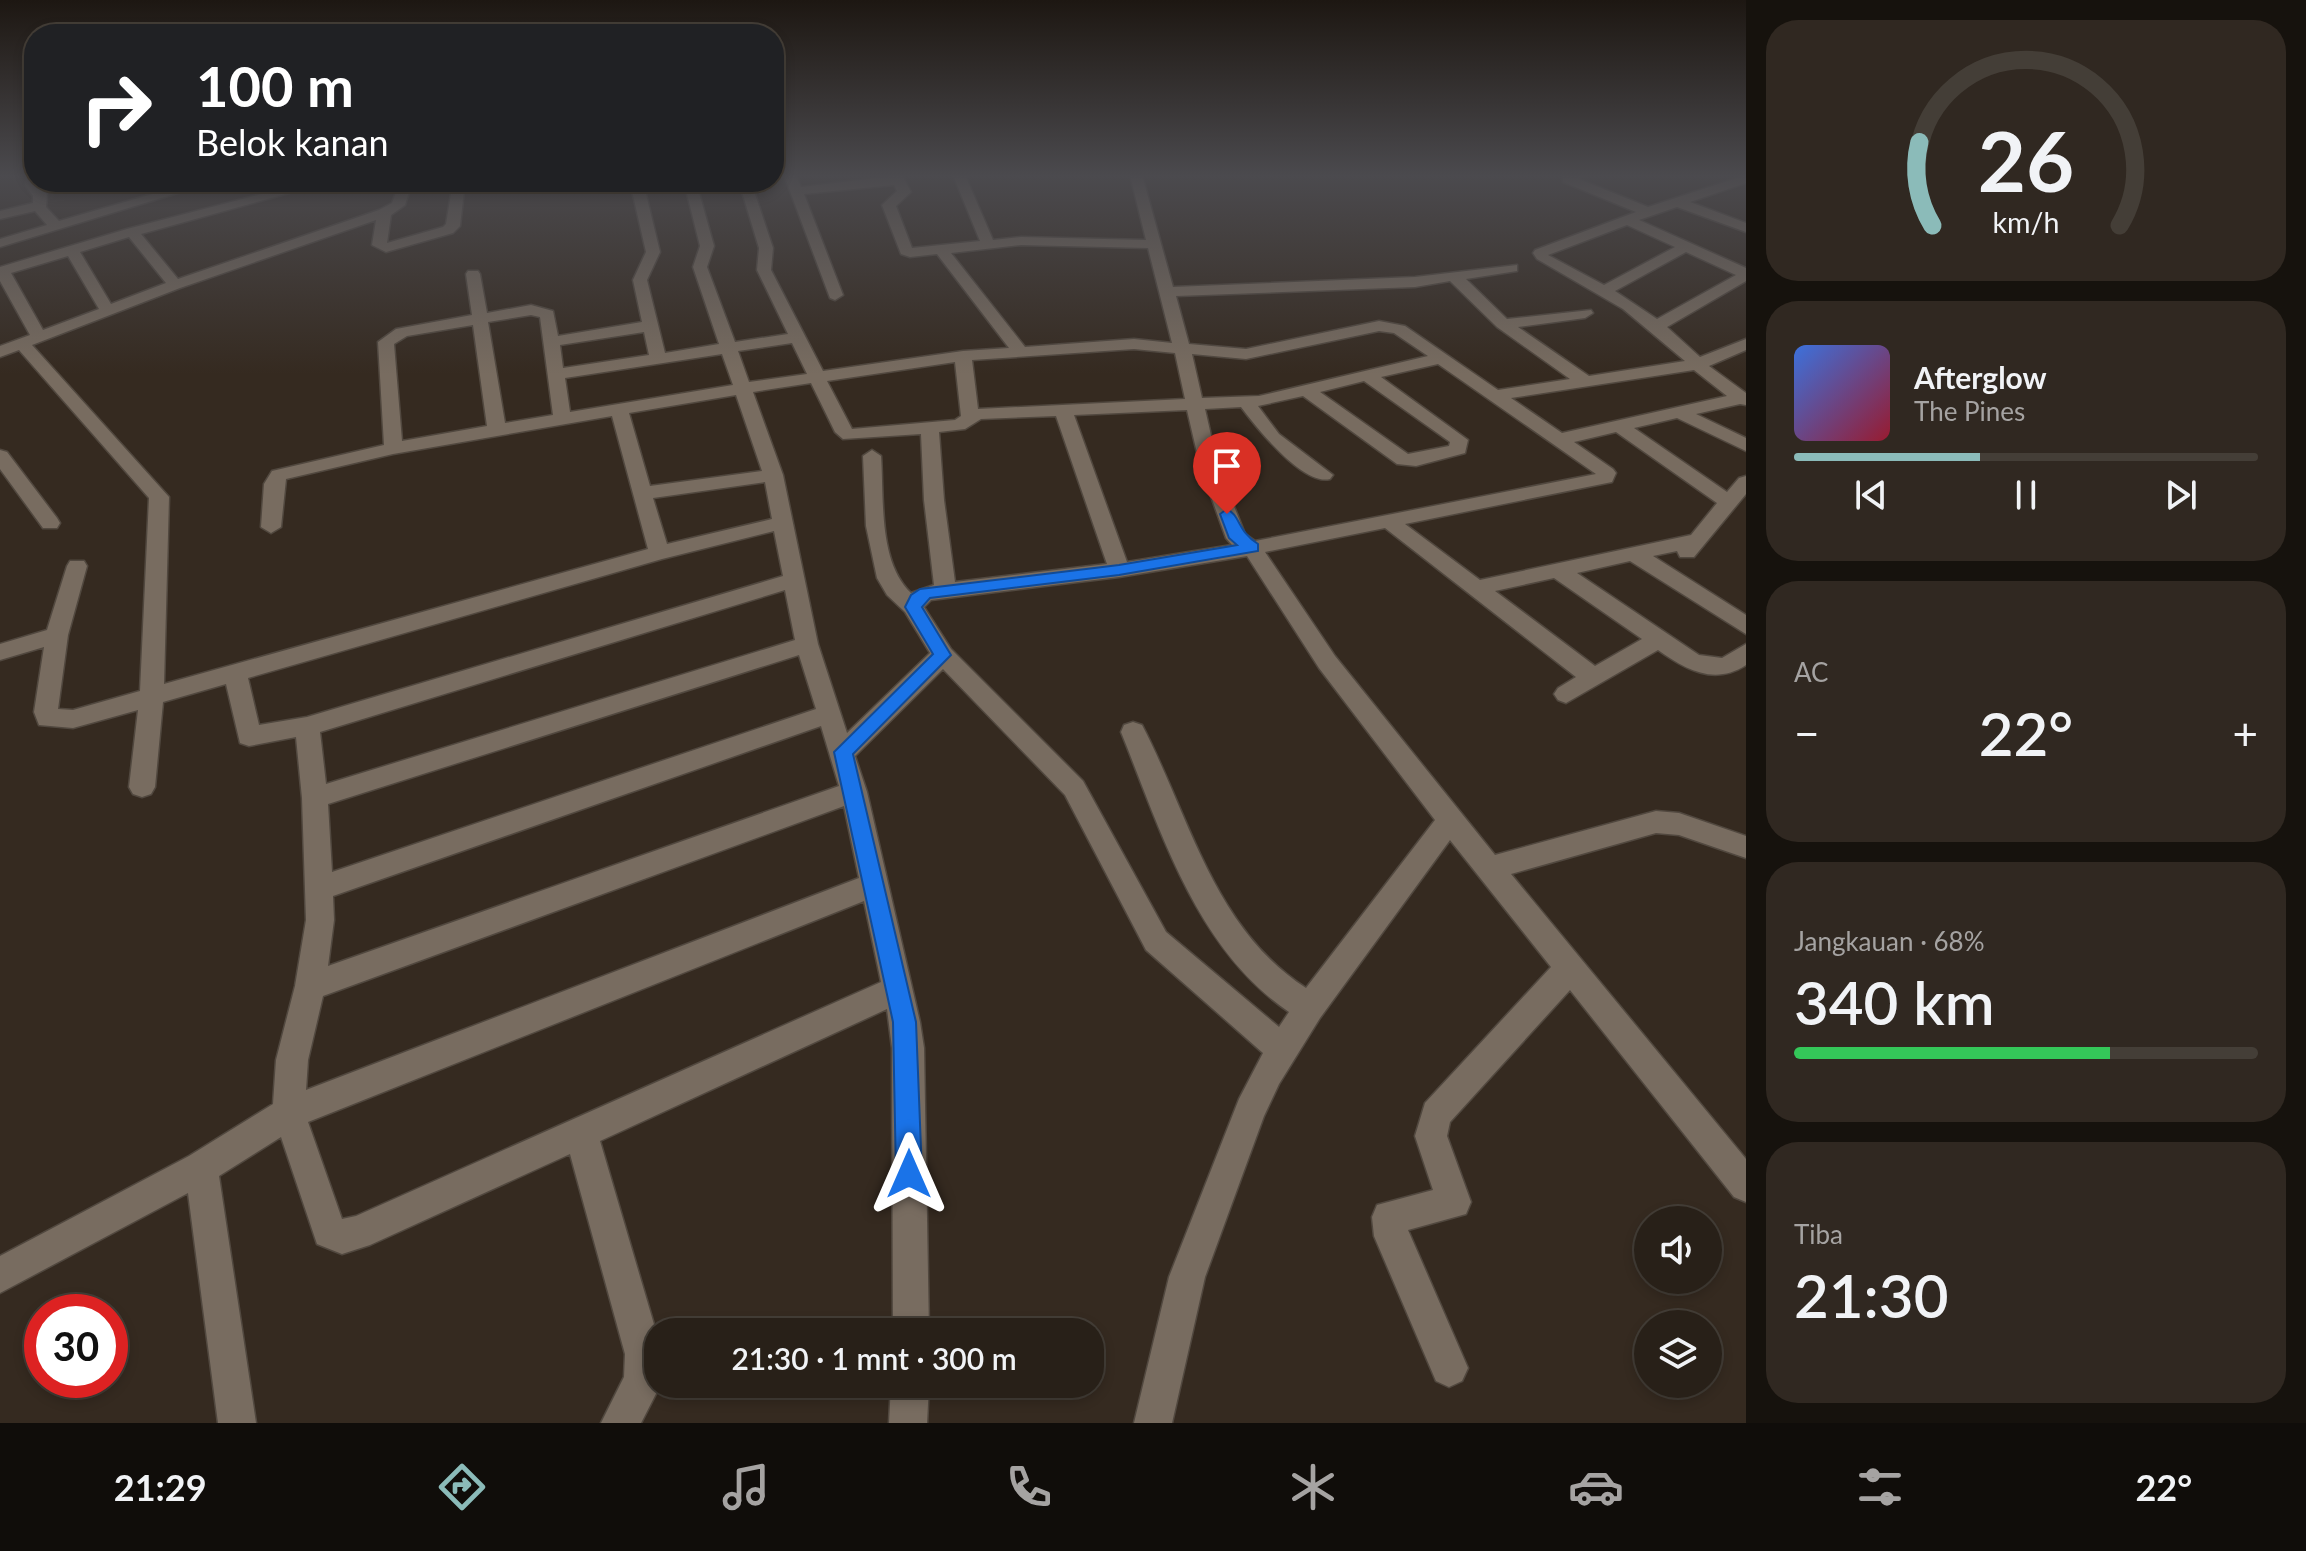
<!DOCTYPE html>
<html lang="id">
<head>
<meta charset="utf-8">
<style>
	:root { --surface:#282018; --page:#302821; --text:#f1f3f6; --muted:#a5a3a2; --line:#443e37; --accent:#8bbbb9 }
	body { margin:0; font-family:Lato,sans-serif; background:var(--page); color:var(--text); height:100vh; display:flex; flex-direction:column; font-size:30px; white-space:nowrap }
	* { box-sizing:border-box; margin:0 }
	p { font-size:26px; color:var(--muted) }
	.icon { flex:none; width:44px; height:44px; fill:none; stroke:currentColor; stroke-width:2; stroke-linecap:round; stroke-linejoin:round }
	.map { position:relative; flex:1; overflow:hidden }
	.panel { display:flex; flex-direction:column; gap:20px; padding:20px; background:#16120d; width:560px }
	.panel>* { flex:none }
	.guide { position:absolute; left:24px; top:24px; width:760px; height:168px; border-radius:32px; box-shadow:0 4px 12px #0003,0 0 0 2px var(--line); background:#202124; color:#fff; overflow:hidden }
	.buttons { position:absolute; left:1634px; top:1206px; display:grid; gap:16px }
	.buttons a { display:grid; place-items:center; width:88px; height:88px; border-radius:50%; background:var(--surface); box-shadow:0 4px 12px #0003,0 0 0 2px var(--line); font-size:40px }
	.speed { position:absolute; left:24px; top:1294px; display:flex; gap:16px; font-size:40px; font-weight:700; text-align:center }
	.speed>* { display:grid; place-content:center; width:104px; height:104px; border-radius:50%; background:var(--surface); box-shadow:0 4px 12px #0003,0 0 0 2px var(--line); line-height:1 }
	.speed .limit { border:12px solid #d22; background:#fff; color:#111 }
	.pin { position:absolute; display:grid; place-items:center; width:68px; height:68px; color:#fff; margin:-82px -34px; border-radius:50% 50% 50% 0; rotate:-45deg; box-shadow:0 0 8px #0007 }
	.pin .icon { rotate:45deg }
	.me { position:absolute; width:88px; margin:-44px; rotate:0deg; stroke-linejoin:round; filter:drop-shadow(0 0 6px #0008) }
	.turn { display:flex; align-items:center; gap:28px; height:168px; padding:0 40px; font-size:36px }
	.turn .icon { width:104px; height:104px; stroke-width:2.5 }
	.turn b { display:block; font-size:56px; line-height:68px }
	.big { font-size:60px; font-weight:600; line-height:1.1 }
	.panel .card { flex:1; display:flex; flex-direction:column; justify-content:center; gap:12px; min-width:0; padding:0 28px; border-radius:32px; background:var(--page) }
	.panel .dial { align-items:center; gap:0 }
	.dial svg { height:208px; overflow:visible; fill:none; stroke:var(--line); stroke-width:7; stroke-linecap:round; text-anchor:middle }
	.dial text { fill:var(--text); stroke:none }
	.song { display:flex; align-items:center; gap:24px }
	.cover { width:96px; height:96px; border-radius:12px; background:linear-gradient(135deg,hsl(220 70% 55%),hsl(350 70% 35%)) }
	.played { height:8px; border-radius:4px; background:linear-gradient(90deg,var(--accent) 40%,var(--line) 40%) }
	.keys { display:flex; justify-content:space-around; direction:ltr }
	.heat { display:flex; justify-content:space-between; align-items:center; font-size:44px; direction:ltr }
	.charge { height:12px; border-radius:6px; background:linear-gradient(90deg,#34c759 68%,var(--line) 0) }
	.trip { position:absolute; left:644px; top:1318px; width:460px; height:80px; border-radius:32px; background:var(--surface); box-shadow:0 4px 12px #0003,0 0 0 2px var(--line); font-weight:600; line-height:80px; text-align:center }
	.tabs { display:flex; height:128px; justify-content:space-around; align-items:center; background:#100d0a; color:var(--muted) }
	.tabs .icon { width:56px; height:56px }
	.tabs .on { color:var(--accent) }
	.tabs b { font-size:36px; color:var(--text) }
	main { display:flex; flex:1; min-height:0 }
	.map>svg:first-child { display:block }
</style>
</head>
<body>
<main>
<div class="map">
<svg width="1746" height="1423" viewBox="0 0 1746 1423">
	<rect width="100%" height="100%" fill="#352a20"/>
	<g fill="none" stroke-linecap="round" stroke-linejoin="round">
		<g stroke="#51483f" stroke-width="3">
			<path id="minor" d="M26,175H34V182H38L47,195L46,207L59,221L194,182H214L0,247V239L47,225L35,211L0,219V211L33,203V196L25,185Z
				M784,175H796L801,187L902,175L911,192L896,206L912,248L980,241L953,175H965L993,240L1021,237L1146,240L1130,175H1142L1173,287L1415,277L1517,265V271L1466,279L1507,319L1591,310L1593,313L1585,318L1518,327L1589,376L1685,361L1623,309L1537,259L1533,253L1535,250L1636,212L1563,182V176L1584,175L1579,179L1648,207L1746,175V183L1690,202L1746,223V232L1677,207L1639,220L1746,268V281L1667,327L1700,357L1746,339V350L1709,366L1746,393V405L1740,404L1696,414L1746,438V451L1677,418L1634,428L1727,492L1739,478L1746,476V494L1694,557H1680L1677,551L1653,556L1746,615V634L1630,561L1577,573L1699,655L1722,658L1746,644V665C1714,686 1685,669 1658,650L1566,703L1558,700L1554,694L1558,688L1576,677L1385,528L1265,552L1335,656L1495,855L1656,811L1679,813L1746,836V858L1679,835L1656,833L1511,874L1746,1159V1202L1734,1197L1570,990L1450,1122L1447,1136L1471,1202L1466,1214L1408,1230L1468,1368L1462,1381L1449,1387L1436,1381L1374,1236L1372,1217L1377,1205L1433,1190L1415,1136L1425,1103L1551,967L1450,840L1320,1018L1279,1084L1264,1116L1205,1277L1172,1423H1134L1169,1277L1239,1099L1263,1053L1146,950L1065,795L943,669L855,756L867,792L920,1022L924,1048L929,1332H893L892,1048L887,1009L600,1141L658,1338V1384H661L641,1423H601L624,1377L625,1354L570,1154L370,1245L342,1254L317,1244L281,1137L219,1176L256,1423H218L188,1193L0,1293V1256L189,1156L273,1104L276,1060L295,986L306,920L302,798L296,737L249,746L240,743L226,684L163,702L155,787L151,794L142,797L133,794L129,787L138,710L73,728L39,725L34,712L44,647L0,660V644L47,630L67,566L70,561H84L87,566L68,635L58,709L73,710L140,691L149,498L19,350L0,357V346L30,335L0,281V267L127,229L308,182H329L141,234L178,279L379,210L392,203L400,182H412L405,205L391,215L387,243L443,227L446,224L453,182H465L460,226L453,233L386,252L372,245L376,220L180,288L32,345L169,497L164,684L648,549L612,416L393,454L286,479L281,527L271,533L261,527L264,484L272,471L384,445L378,342L396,329L472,315L466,274L468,271H478L480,274L487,313L531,305L553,311L558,336L642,322L633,280L646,252L630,182H696L714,246L707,267L735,342L788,334L757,270L759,248L739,182H751L773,248L771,270L823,371L963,351L1009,348L937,254L910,257L901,254L882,205L897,191L894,185L804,194L843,295L835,300L830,298ZM685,186L700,246L693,267L719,344L665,353L647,280L660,252L645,190ZM1627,225L1675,247L1604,285L1548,255ZM129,237L166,283L111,304L80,252ZM1021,245L1148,248L1172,343L1134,339L1025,347L951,253ZM1686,252L1736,275L1657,319L1615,291ZM68,256L99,309L43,330L11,273ZM1450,281L1497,327L1570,379L1498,390L1405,326L1379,321L1246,349L1189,344L1176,296L1415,287ZM531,315L540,317L553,415L505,423L488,322ZM473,325L487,426L402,441L394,344L407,336ZM1379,331L1394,333L1428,356L1259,396L1202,398L1192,354L1246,359ZM644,332L649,355L563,368L560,345ZM792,343L807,374L749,382L738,351ZM1134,349L1175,353L1185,399L978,409L972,360ZM722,354L733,385L570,412L565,378ZM955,362L961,416L955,420L852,429L827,381ZM1438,364L1596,474L1255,541L1245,534L1218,466L1205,409L1241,407C1256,427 1303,486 1330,479L1333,475L1279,434L1258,406L1303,396L1397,464L1416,466L1465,453L1468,440L1381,377ZM1694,370L1727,396L1562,433L1511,398ZM1364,381L1450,442L1449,446L1408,454L1320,392ZM811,383L835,432L843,439L921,434L924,500L934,585L911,593C878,562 884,498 881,456L872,450L863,456L866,526L877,578L887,595L905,612L930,653L847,733L818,644L783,475L753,392ZM736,395L762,471L650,486L629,413ZM1187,410L1200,466L1226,538L1232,545L1127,562L1074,415ZM1056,416L1107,564L955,582L944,500L939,432L965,429L981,419ZM1616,432L1717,503L1691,535L1480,580L1405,524L1612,482L1616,473L1613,469L1574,442ZM765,482L772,519L667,544L653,498ZM774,531L783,576L307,717L259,725L248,678L662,559ZM1247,556L1319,668L1435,820L1306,988C1213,928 1190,817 1142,725L1133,722L1124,725L1121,732C1161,831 1196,949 1289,1012L1279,1027L1166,932L1083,781L951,649L924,607L931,600L1119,577ZM1554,578L1642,639L1595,666L1495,591ZM785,590L795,640L326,784L320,732ZM799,655L816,709L332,872L328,804ZM821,726L839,786L328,966L334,920L333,896ZM844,806L859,878L306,1090L308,1060L323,996ZM864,901L881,982L356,1216L342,1219L308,1122Z
				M0,450L7,452L57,518L60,523L57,528H43L0,469Z
				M891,1384H929L927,1423H889Z"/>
		</g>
		<use href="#minor" fill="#786c60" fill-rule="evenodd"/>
	</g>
	<linearGradient id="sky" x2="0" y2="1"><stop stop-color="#1d1712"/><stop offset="0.47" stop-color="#4b4a4e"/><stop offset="1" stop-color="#4b4a4e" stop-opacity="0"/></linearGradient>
	<rect width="1746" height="374" fill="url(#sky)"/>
	<path fill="#1a73e8" stroke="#114b97" stroke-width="2" d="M1227,509C1240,515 1238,532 1258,544V551L1119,575L930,598L922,607L951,655L853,754L916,1022L922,1174L918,1183L909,1187L900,1183L896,1174L893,1022L834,752L933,654L905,607L911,595L920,589L1119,565L1237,545L1229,538L1220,514Z"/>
</svg>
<div class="buttons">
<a><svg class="icon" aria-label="sound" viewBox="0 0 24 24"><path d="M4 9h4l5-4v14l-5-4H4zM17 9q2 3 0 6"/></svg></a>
<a><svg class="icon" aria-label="layers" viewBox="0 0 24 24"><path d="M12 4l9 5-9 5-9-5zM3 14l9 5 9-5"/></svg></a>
</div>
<div class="speed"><div class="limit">30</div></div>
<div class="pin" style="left:1227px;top:514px;background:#d93025"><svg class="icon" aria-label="arrive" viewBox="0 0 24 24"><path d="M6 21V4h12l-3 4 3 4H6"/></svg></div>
<svg class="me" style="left:909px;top:1174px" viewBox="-20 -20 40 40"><path d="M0-17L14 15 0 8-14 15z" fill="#1a73e8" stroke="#fff" stroke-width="4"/></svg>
<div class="trip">21:30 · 1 mnt · 300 m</div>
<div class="guide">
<div class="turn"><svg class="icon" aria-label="right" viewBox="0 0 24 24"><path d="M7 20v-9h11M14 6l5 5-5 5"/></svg><div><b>100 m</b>Belok kanan</div></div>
</div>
</div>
<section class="panel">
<div class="card dial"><svg viewBox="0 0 100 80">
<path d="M14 69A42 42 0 1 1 86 69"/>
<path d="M14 69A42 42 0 0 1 9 37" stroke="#8bbbb9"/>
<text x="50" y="56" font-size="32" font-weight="700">26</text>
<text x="50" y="72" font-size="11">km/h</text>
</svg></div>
<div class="card">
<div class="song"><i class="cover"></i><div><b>Afterglow</b><p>The Pines</p></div></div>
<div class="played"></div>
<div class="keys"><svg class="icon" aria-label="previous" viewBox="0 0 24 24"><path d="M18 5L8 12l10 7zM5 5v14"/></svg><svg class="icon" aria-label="pause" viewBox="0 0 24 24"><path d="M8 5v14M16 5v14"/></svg><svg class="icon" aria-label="next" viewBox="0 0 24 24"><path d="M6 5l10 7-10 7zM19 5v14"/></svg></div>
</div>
<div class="card"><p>AC</p>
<div class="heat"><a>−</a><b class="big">22°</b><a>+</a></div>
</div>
<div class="card"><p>Jangkauan · 68%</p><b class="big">340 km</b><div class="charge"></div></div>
<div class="card"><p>Tiba</p><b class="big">21:30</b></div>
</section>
</main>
<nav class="tabs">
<b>21:29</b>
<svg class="icon on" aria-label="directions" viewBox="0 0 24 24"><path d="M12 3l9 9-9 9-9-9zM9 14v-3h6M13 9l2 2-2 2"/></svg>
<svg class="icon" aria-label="music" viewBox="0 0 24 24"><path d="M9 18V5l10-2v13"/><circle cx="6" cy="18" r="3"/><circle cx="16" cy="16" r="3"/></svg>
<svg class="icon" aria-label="phone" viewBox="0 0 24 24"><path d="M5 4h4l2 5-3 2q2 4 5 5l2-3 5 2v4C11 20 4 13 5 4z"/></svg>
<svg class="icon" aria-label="climate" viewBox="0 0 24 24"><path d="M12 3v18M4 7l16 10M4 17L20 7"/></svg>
<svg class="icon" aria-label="car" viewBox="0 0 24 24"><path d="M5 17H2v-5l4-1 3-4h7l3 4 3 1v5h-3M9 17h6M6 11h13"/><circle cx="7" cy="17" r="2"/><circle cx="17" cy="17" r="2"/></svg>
<svg class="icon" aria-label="filters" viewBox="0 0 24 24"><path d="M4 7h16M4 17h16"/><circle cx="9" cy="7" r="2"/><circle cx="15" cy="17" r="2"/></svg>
<b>22°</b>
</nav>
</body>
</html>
